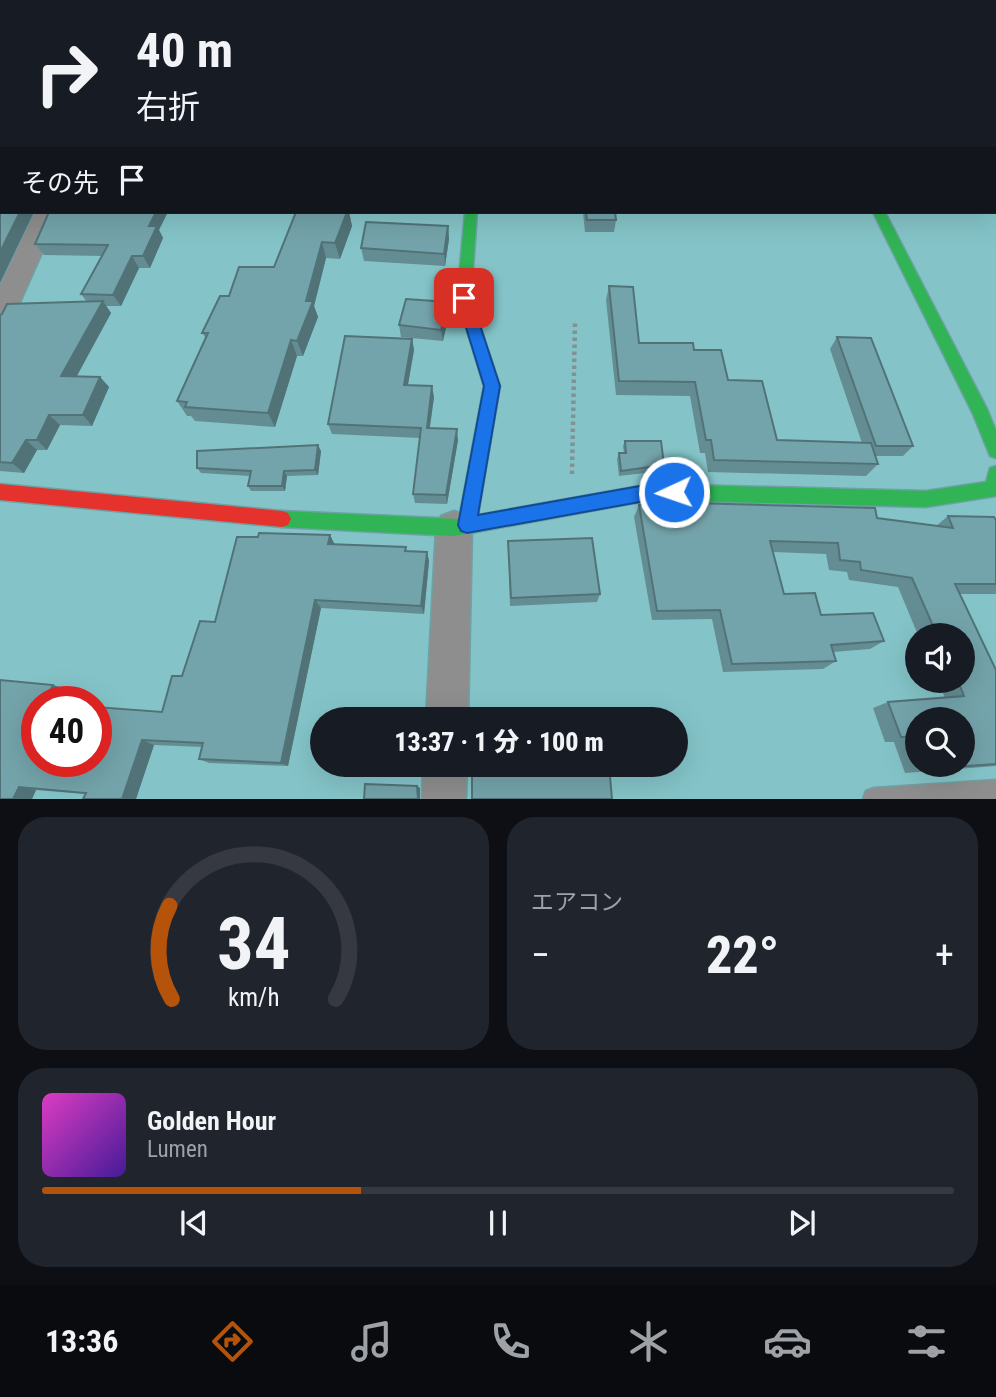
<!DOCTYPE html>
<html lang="ja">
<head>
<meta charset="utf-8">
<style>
	:root { --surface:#171b24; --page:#20242c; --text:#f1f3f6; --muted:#9ea1a6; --line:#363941; --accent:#b45309 }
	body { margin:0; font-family:"Roboto Condensed","Noto Sans JP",sans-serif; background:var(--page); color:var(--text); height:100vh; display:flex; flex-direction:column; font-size:26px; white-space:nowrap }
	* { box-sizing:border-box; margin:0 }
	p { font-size:23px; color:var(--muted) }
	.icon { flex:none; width:38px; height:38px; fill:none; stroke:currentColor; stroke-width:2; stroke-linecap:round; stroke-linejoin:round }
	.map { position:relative; height:799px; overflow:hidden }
	.details { display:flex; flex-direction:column; gap:18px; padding:18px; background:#0d0f14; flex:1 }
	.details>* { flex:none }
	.top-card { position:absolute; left:0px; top:0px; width:998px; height:214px; box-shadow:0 7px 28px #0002; background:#171b24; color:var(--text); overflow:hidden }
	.buttons { position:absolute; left:905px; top:623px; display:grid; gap:14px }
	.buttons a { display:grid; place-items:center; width:70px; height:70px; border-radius:50%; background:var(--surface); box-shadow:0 7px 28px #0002; font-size:35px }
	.speed { position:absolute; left:21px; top:686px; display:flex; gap:14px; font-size:35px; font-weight:700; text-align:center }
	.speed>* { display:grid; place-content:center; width:91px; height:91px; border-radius:50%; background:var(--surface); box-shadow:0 7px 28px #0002; line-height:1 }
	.speed .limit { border:10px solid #d22; background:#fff; color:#111 }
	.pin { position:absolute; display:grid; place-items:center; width:60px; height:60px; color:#fff; margin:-30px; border-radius:14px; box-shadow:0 4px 10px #0006 }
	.me { position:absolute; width:77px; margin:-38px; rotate:267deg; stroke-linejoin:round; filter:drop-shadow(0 0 5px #0008) }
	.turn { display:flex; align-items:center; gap:24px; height:147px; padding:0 21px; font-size:32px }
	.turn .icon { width:91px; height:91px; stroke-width:2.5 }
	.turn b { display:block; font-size:49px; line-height:60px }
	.then { display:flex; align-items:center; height:66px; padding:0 21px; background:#0003; gap:14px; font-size:26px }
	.big { font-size:52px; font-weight:800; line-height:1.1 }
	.details .tile { flex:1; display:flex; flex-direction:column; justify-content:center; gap:10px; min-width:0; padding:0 24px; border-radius:28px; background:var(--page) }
	.details .dial { align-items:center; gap:0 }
	.dial svg { height:182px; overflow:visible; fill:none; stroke:var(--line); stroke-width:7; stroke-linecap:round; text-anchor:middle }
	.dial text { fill:var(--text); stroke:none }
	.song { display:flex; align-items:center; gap:21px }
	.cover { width:84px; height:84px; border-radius:10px; background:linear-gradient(135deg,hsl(310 70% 55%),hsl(260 70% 35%)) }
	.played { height:7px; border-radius:4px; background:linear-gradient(90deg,var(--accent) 35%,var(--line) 35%) }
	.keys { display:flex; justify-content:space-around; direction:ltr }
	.heat { display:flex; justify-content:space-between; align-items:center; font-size:38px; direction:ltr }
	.details .tiles { flex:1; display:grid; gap:18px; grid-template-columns:1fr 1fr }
	.tile:last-child { grid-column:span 2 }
	.trip { position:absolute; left:310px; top:707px; width:378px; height:70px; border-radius:35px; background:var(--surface); box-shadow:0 7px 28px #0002; font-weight:800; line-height:70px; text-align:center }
	.menu { display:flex; height:112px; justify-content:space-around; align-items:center; background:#090b0e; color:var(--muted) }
	.menu .icon { width:49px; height:49px }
	.menu .current { color:var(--accent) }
	.menu b { font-size:32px; color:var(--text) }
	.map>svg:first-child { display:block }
</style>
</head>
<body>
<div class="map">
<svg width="996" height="799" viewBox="0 0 996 799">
	<rect width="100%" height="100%" fill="#84c4c8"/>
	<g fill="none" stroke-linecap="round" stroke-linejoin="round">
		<g stroke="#6ea2a5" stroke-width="3">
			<path id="lane" d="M996,780V799H863L866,791L874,788Z"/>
		</g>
		<g stroke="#6ea2a5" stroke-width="3">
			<path id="street" d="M268,0H408L409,2H269Z
				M474,0H492V2H474Z
				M35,212H60L14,316L10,324L0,327V285Z
				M454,511L467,516L472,528L468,719H426L436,528L441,516Z
				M423,765H467L466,799H422Z"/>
		</g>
		<g stroke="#6ea2a5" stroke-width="3">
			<path id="fast" d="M465,212H477L471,298L500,386L478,515L651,484L926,491L986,482L990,468L996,466V496L926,507L651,500L454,536L282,527L276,525L273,519L276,513L282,511L459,519L484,386L457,298Z
				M873,212H885L987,409L996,431V458L990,456L973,414Z"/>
		</g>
		<g stroke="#6ea2a5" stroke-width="3">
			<path id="jam" d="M0,484L282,511L288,513L291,519L288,525L282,527L0,500Z"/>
		</g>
		<path stroke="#829192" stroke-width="4.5" stroke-dasharray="3.5 3.5" stroke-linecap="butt" d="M572,474L575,322"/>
		<use href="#lane" fill="#8f8e8e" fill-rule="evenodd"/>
		<use href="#street" fill="#8f8e8e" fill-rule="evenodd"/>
		<use href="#fast" fill="#30b455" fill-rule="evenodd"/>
		<use href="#jam" fill="#e5322d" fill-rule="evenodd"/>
	</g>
	<path fill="#648d93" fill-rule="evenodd" d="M0,0H265V2H2V44H0Z
		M347,212H349L352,226L340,259L326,258L314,306L318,317L303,356H297L275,427L195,421L191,416H187L177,401L206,338L202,333L229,296L274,267Z
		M583,212H615L616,220L614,232H585Z
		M448,226L449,239L445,266L364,261L361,248Z
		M159,230L163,238L150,268H139L121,306H106L111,313L76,376L100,377L109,387L92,426L60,425L47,450H37L24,473L0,471V315L87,302L81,294L102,256L44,255L35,244Z
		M609,286L639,343L694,350L728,380L777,440L862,443L830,349L837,337L913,446L903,456H875L878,464L866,476L708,472L705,453H700L690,396L616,395L606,300Z
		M448,302L449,314L443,341L401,337L399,325Z
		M412,339L414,350L408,385L434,397L430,428L458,440L447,504L415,503L413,494L420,438L332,434L328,424Z
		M625,441L664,465L662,471L619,476L617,459L619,453H624L623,446Z
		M321,451L318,475L287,476L285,491H251L248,486L250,476L201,473L197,468Z
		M639,505L877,518L936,526L948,516L996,520V594H960L996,670V766L905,773L894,742H885L873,708L888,702L945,698L938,681H962V635H918L898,587L849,580L847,572L829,570L826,554L773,552L784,594L821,615L884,641L870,649L833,652L836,661L823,669L723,672L712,619L652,620L634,517ZM917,719L962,765H917Z
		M259,533L330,535L334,544L406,547L407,551L427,552L429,561L424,614L321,608L288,766L209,763L199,759L202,747L154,745L136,799H83L85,794L36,790L32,799H0V680L53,685L68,690L63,702H37V761H96V707L162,712L172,676H182L200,621L215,622L237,537H258Z
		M508,541L600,594L597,602L510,606Z"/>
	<path fill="#517378" d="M20,212H34L0,283V252Z
		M156,212H168L159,230L163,238L150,268L143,256L149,226Z
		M347,212H349L352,226L340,259L335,243Z
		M448,226L449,239L445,266L444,254Z
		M322,242L326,258L314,306L318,317L303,356L297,341Z
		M132,256L139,268L121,306L113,295Z
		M103,301L111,313L71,387L61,376Z
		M448,302L449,314L443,341L441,330Z
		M412,339L414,350L406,395L404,385Z
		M291,340L297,356L275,427L268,413Z
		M100,377L109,387L92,426L83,415Z
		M432,386L434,397L428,438L427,428Z
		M49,415L60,425L47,450L37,440Z
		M457,429L458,440L447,504L446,495Z
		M26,440L37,450L24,473L12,463Z
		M318,445L321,451L318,475L315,470Z
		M284,471L287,476L285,491L282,486Z
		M330,535L335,545L328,544Z
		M427,552L429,561L424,614L421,606Z
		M315,600L321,608L288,766L281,763Z
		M53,685L68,690L63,702H45Z
		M142,740L154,745L136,799H122Z
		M417,786L420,788V799H418Z
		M19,787L36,790L32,799H13Z"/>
	<path fill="#74a4ab" stroke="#517378" stroke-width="2" d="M0,0H259V2H2V34H0Z
		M383,0H455L470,1V2H382Z
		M0,178H2V212H20L0,252Z
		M49,212H156L149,226H157L143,256H132L113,295L81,294L108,245L35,244Z
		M296,212H347L335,243L322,242L306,301H313L297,341L291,340L268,413L185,407L187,402L177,401L208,333H202L220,296H229L239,267H274Z
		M586,212H615L616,220H587Z
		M366,222L448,226L444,254L361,248Z
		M609,286L633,287L639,343H693L694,350H721L728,380L762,381L777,440L871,443L878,464L714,460L711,440H706L695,382L619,381Z
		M406,299L448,302L441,330L399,325Z
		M103,301L61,376L100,377L83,415H49L37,440H26L12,463L0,462V315L2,314L7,304Z
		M345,336L412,339L404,385L432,386L427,428L457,429L446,495L413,494L421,428L328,424Z
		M837,337L871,338L913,446H876Z
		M625,441H661L664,465L621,471L619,453H626Z
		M318,445L315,470L284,471L282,486H248L251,471L197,468V451Z
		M656,502L875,508L877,518L953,528L948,516L994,517L996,520V584H955L996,670V764L922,769L920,765H962V719H917V756L909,737H901L888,702L964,696L958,681H962V635H937L912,578L861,570L860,562L840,560L838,543L770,541L784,594L815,593L821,615L873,613L884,641L831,645L836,661L732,664L720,610L657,611L639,505Z
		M259,533L330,535L328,544L406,547L405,551L427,552L421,606L315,600L281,763L199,759L203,743L142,740L122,799H83L86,793L19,787L13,799H0V680L53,685L45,702H37V761H96V707L162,712L172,676H182L200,621L215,622L237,537H258Z
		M592,538L600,594L511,598L508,541Z
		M472,765H609L612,799H472Z
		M365,784L417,786L418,799H364Z"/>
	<path fill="#1a73e8" stroke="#114b97" stroke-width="2" d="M464,293L471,298L500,386L478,515L651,484L680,487L683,492L680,498L651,500L467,533L461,531L458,525L484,386L457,298Z"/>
</svg>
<div class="buttons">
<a><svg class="icon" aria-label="sound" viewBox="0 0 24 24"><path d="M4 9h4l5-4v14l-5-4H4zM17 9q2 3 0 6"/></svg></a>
<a><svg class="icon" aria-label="search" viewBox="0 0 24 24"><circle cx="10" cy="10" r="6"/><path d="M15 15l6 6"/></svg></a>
</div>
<div class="speed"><div class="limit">40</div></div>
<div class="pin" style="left:464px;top:298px;background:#d93025"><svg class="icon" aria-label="arrive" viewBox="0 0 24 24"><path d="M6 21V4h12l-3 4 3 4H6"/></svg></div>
<svg class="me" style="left:674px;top:492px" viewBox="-20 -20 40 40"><circle r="17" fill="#1a73e8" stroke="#fff" stroke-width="3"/><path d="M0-11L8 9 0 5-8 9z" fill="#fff"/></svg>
<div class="trip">13:37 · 1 分 · 100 m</div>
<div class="top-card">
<div class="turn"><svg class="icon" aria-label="right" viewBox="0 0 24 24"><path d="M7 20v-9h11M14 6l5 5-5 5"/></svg><div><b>40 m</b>右折</div></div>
<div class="then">その先<svg class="icon" aria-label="arrive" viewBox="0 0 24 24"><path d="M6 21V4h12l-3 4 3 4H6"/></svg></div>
</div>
</div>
<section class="details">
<div class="tiles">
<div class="tile dial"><svg viewBox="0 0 100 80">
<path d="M14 69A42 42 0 1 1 86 69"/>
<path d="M14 69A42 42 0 0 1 13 28" stroke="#b45309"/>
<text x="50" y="56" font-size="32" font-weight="700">34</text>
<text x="50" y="72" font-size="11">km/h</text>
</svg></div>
<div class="tile"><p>エアコン</p>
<div class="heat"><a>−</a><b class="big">22°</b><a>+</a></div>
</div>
<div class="tile">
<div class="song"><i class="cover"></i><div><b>Golden Hour</b><p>Lumen</p></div></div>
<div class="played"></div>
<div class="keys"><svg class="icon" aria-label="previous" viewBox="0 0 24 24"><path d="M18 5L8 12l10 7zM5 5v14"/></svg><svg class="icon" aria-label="pause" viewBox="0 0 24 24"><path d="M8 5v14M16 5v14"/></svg><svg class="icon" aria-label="next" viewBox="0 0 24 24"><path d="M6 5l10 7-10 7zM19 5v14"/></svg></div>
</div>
</div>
</section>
<nav class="menu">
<b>13:36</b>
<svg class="icon current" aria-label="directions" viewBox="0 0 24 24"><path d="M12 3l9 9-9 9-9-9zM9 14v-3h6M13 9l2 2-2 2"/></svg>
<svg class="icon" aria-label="music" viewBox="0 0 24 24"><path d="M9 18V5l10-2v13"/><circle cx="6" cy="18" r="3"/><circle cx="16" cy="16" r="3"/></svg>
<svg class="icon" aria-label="phone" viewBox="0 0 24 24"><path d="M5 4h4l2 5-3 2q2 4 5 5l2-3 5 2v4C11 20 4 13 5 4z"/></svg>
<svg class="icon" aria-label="climate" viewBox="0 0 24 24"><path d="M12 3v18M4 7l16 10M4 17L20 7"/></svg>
<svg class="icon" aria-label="car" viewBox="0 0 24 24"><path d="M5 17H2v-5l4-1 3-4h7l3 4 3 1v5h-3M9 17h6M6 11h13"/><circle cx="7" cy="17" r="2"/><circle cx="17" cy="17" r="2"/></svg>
<svg class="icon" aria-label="filters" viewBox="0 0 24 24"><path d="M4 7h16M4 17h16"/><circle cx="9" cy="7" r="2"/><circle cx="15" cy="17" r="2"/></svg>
</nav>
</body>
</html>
